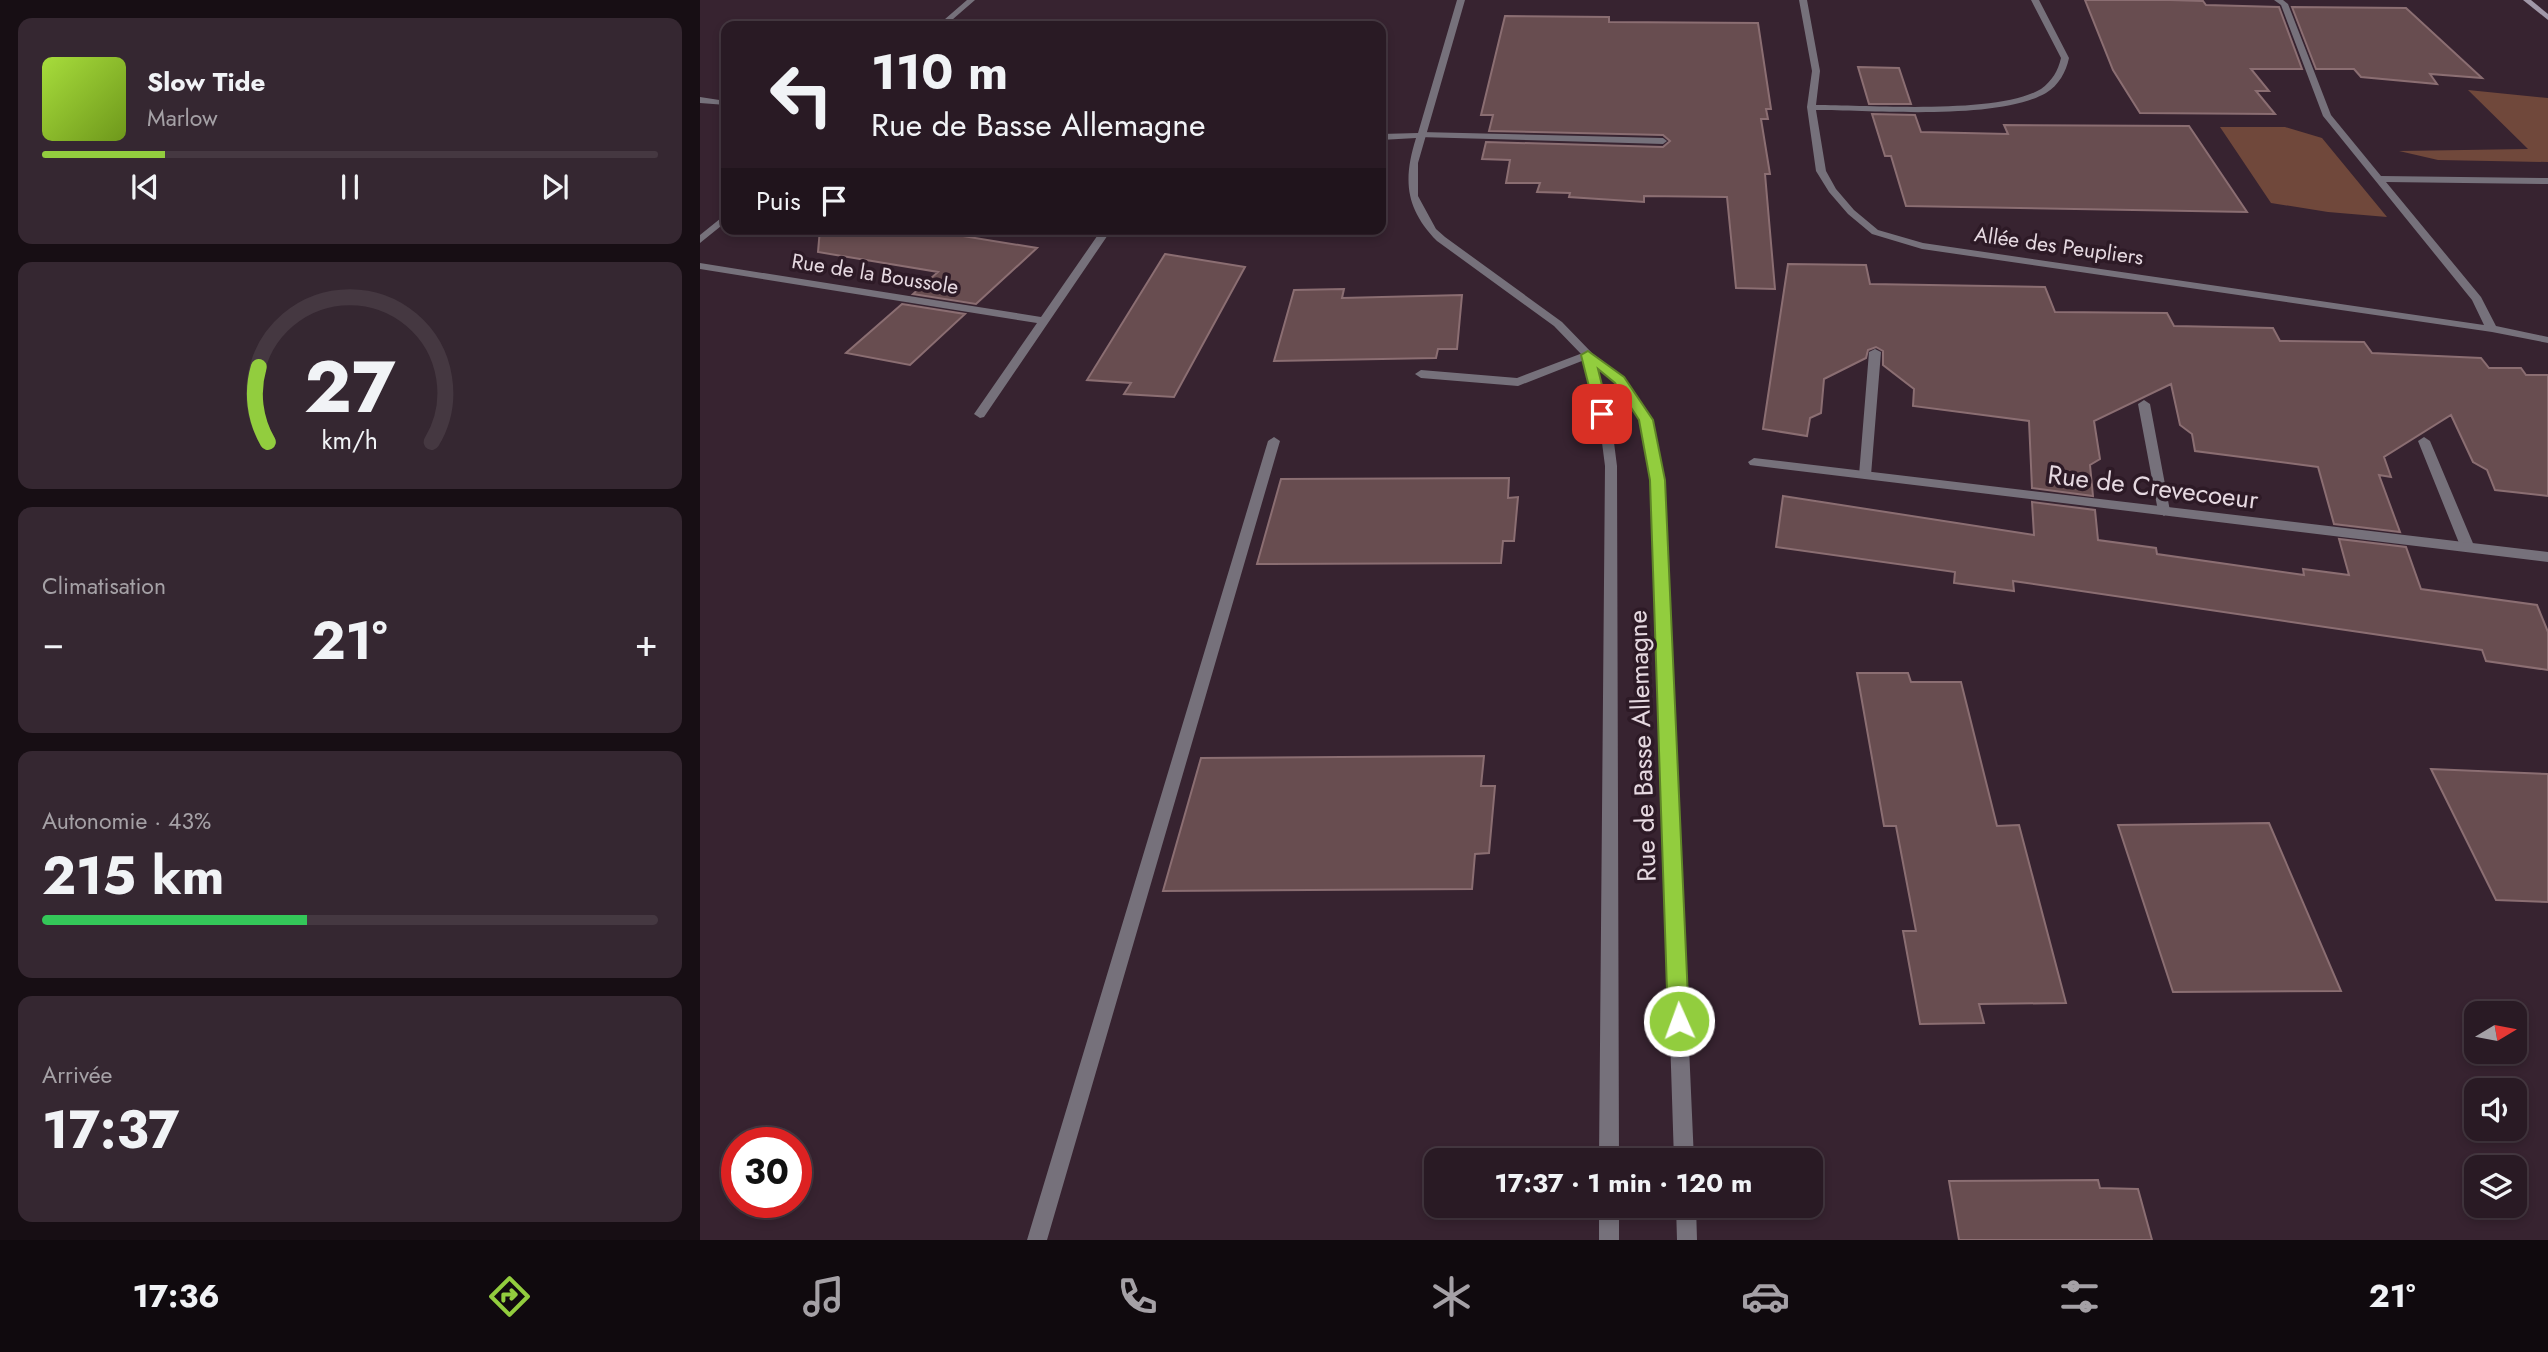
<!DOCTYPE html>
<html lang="fr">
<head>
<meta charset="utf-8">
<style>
	:root { --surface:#291a24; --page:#352731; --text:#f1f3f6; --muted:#a5a1a6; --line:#453841; --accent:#92cd3e }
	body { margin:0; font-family:Jost,sans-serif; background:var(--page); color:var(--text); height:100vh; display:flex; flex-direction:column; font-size:26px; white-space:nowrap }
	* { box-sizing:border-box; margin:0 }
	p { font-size:23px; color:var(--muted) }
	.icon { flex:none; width:38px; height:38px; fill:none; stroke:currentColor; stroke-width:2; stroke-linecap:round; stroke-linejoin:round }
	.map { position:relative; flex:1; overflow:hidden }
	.side { display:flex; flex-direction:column; gap:18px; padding:18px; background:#170e14; width:700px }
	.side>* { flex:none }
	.banner { position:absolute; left:21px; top:21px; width:665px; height:214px; border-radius:14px; box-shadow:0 4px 10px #0003,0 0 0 2px var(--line); background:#291a24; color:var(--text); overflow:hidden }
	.needle { width:46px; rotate:80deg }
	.controls { position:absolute; left:1764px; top:1001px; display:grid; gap:14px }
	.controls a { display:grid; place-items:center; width:63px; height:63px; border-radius:14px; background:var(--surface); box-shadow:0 4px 10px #0003,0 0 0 2px var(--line); font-size:35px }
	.speed { position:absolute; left:21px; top:1127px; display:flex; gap:14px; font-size:35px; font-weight:700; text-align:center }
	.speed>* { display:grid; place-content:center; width:91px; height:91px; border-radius:50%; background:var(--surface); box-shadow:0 4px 10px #0003,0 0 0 2px var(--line); line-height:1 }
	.speed .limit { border:10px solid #d22; background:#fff; color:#111 }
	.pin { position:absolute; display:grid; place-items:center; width:60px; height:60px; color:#fff; margin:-30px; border-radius:14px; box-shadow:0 4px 10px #0006 }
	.me { position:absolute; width:77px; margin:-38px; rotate:358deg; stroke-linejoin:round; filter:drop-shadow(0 0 5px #0008) }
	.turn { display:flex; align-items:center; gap:24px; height:147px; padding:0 35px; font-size:32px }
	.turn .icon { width:91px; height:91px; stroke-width:2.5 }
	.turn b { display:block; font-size:49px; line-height:60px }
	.then { display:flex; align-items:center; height:66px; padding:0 35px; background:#0003; gap:14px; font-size:26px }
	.big { font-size:52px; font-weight:700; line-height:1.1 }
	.side .card { flex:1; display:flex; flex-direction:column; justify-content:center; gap:10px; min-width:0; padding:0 24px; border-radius:14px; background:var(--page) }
	.side .dial { align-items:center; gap:0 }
	.dial svg { height:182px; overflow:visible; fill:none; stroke:var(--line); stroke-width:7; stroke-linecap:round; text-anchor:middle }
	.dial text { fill:var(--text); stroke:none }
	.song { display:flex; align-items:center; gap:21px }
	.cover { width:84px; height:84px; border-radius:10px; background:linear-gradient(135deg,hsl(80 70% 55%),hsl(80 70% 35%)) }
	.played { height:7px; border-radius:4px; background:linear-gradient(90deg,var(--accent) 20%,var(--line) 20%) }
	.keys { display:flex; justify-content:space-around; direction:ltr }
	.heat { display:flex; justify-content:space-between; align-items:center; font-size:38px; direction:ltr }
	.charge { height:10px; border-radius:5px; background:linear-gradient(90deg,#34c759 43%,var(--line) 0) }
	.trip { position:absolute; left:724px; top:1148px; width:399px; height:70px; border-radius:14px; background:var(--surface); box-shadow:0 4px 10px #0003,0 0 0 2px var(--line); font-weight:700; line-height:70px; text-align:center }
	.menu { display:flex; height:112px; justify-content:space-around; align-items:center; background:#100a0e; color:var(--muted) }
	.menu .icon { width:49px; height:49px }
	.menu .current { color:var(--accent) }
	.menu b { font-size:32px; color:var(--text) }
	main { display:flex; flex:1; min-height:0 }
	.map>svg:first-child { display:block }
</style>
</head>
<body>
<main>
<section class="side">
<div class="card">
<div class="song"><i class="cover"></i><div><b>Slow Tide</b><p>Marlow</p></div></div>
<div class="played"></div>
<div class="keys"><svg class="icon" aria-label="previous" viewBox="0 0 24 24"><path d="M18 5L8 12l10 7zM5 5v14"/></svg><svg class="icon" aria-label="pause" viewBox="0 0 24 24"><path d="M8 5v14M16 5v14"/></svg><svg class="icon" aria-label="next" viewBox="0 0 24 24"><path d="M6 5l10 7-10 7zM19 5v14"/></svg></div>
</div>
<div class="card dial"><svg viewBox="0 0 100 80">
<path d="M14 69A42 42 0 1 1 86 69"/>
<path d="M14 69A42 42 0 0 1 10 36" stroke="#92cd3e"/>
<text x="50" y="56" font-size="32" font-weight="700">27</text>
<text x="50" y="72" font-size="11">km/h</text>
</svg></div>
<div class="card"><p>Climatisation</p>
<div class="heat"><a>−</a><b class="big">21°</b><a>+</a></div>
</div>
<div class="card"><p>Autonomie · 43%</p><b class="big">215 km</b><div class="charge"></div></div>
<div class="card"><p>Arrivée</p><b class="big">17:37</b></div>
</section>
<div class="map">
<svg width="1848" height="1240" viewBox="0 0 1848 1240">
	<rect width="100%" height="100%" fill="#372330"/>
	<path fill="#70483b" d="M1768,90L1848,98V162L1738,160L1699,151L1828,149Z
		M1520,127H1585L1622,138L1687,217L1628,212L1571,203Z"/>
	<path fill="#684d50" stroke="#8b6e72" stroke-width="2" d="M1385,0H1470L1503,1L1506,5L1579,7L1602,69H1551L1569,91H1556L1575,114L1440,113L1413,70Z
		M1592,7L1706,8L1782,78L1730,74L1737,84L1661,77L1654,69H1616Z
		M805,16L909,17V22L1058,23L1071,109H1066L1068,119H1061L1070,174H1065L1075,289L1036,288L1027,197L944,196V202L869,197L870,193L837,192L840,183H806L810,160L782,159L786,142L963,147L970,141L963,135L789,131L793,115H781Z
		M1158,67L1199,68L1211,104H1169Z
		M1172,114L1215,115L1221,132L1308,134L1304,125L1489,126L1547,212L1206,206L1191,156H1185Z
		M120,229H220L337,248L276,304L213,294L238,272L118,252Z
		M465,254L545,267L474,397L424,394L431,383L387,380Z
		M1088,264L1166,265L1170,284L1345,287L1355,312L1467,313L1474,326L1573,328L1580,341L1664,342L1672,353L1781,358L1789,368H1821L1826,375H1848V496L1795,490L1787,470L1773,462L1751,415L1684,457L1691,477L1679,475L1700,532L1634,524L1618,467L1495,451L1492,434L1480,425L1471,384L1394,421L1400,459L1390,465L1393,496L1332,488L1329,421L1213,406L1214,389L1183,365V351L1176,347L1168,350L1166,358L1124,379L1121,413L1110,418L1107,436L1063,429Z
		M644,289L642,298L762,295L757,349H738L736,358L574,361L594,290Z
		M202,304L265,314L210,365L146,353Z
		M809,478L808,498L818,497L814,541H803L801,563L557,564L581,479Z
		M1083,496L1334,535L1332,502L1395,510L1398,540L1456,548L1457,554L1604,575L1603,569L1649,575L1639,539L1706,547L1721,589L1837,605L1848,632V670L1786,661L1782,650L1313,581L1314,591L1254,583L1255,572L1076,547Z
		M1157,673H1208L1211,682H1261L1297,826L1319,825L1366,1003L1279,1004L1284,1023L1220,1024L1203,931H1216L1196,826H1184Z
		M784,756L781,786H795L789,853L775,854L772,889L463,891L501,758Z
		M1731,769L1848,774V902L1796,900Z
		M1569,823L1641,991L1473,992L1418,825Z
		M1398,1180L1400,1188L1438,1189L1452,1240H1259L1249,1181Z"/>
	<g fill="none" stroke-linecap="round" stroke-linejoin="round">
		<path fill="#76717b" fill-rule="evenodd" d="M721,132L963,138L967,141L963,144L718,137L717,135Z
			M1175,349L1181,352L1171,475L1165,479L1159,475L1169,352Z
			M888,351L894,355L892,357L818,386L721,378L715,374L721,370L817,378Z
			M1444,400L1450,404L1470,511L1464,516L1458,511L1438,404Z
			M574,437L580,441L347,1240H327L568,441Z
			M1724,437L1730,441L1775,548L1773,551H1763L1761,548L1718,441Z"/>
		<path fill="#76717b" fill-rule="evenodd" d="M267,0H275L245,26H237Z
			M757,0H765L718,163V196L736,229L745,237L862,322L892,353L924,377L952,420L964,480L994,1160H974L952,480L940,420L916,383L897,368L912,427L917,466L919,1160H899L905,466L900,427L883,356L854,326L737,241C705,208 703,180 716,138L681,140V134L718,133Z
			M1099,0H1107L1120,71L1116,105C1169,105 1297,115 1341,89C1352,81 1358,71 1361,58L1331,0H1339L1369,58C1366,72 1359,85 1346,93C1297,121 1173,110 1116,110L1126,171L1136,189L1154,210L1178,230L1223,243L1784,325L1772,300L1623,116L1581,5L1574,0H1583L1588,4L1631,115L1681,176L1848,178V184L1686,182L1781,297L1796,326L1848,337V343L1792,332L1222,249L1172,234L1148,214L1129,192L1116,171L1107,107L1112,71Z
			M0,97L26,101V105L0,103Z
			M26,214V222L0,243V235Z
			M402,229H412L284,417L280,418L274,414L337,323L0,269V263L341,317Z
			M1054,458L1848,552V562L1050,465L1048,462Z
			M899,1206H919V1240H899Z
			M976,1206H996L997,1240H977Z"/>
		<path fill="#a198a8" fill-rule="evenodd" d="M1823,0H1831L1848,14V20Z"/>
	</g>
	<path fill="#92cd3e" stroke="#5f8528" stroke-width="2" d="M888,351L924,377L953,420L965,480L989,1021L986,1028L979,1031L971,1028L968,1021L950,480L939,420L915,383L898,369L909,414L902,418L896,414L881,355Z"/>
	<g text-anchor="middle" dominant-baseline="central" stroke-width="7" stroke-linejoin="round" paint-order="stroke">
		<g font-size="21" fill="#e6d9e1" stroke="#2d1a26">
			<text transform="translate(1359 246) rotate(8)">Allée des Peupliers</text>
			<text transform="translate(175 274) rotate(9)">Rue de la Boussole</text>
		</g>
		<g font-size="26" fill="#e6d9e1" stroke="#2d1a26">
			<text transform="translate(1453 487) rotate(7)">Rue de Crevecoeur</text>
			<text transform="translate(942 746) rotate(-92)">Rue de Basse Allemagne</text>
		</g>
	</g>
</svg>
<div class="controls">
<a><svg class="needle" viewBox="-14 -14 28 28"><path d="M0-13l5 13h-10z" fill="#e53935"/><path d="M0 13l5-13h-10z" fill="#a5a1a6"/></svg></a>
<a><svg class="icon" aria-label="sound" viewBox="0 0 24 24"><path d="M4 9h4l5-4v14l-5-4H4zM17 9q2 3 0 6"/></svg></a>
<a><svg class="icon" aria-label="layers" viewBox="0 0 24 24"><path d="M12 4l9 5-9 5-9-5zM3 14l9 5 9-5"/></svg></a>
</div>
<div class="speed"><div class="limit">30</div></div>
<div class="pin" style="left:902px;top:414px;background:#d93025"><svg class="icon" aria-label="arrive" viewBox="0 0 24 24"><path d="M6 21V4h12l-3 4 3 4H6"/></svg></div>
<svg class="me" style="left:979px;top:1021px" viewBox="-20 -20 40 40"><circle r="17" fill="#92cd3e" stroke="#fff" stroke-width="3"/><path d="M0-11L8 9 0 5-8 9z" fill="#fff"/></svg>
<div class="trip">17:37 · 1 min · 120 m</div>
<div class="banner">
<div class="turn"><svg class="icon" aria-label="left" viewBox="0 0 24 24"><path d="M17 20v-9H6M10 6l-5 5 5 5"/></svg><div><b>110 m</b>Rue de Basse Allemagne</div></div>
<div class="then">Puis<svg class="icon" aria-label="arrive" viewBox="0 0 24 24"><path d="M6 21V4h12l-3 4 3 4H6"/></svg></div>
</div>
</div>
</main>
<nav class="menu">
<b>17:36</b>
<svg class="icon current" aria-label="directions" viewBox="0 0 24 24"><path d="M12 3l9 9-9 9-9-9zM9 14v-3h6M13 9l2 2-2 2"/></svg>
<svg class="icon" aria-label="music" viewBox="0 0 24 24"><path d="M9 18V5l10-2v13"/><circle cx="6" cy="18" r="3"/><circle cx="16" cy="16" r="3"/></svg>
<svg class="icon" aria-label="phone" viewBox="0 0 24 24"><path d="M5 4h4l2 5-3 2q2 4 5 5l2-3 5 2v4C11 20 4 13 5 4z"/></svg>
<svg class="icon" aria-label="climate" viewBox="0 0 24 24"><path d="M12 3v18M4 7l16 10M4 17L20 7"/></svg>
<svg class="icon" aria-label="car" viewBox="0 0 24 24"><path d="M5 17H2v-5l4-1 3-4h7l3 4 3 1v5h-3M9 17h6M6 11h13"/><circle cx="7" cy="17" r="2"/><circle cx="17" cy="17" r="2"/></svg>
<svg class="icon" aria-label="filters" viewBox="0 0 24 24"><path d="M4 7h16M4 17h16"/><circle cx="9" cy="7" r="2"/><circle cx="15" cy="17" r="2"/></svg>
<b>21°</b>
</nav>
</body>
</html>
